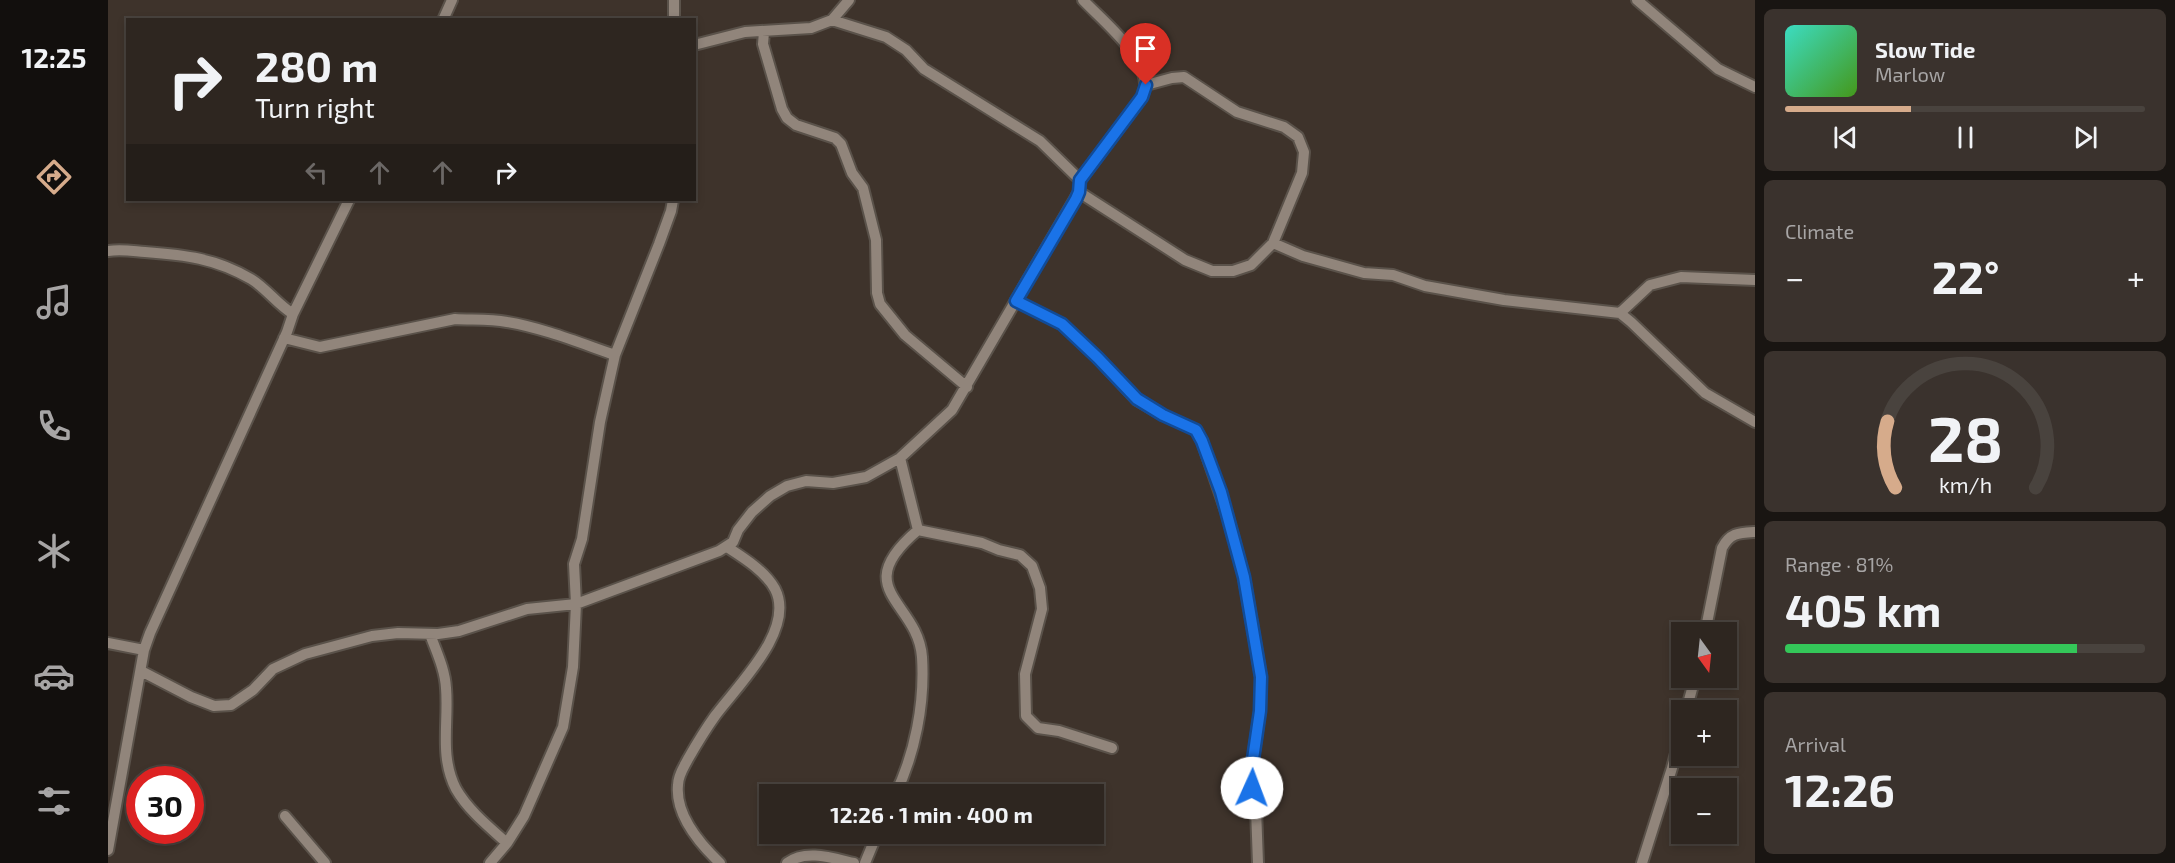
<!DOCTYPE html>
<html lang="en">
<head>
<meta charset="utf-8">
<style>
	:root { --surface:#2e2620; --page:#3a322d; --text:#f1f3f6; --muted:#a7a5a5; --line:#49433e; --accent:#d6ab8b }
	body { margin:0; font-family:"Exo 2",sans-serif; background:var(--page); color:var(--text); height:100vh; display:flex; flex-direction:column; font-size:22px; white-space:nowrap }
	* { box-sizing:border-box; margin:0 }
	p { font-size:20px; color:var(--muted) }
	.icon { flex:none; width:33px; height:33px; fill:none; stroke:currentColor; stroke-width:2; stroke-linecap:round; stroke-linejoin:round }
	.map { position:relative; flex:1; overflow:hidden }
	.side { display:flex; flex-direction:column; gap:9px; padding:9px; background:#191512; width:420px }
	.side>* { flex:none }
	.guide { position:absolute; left:18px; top:18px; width:570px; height:183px; border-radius:0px; box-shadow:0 3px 9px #0003,0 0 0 2px var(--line); background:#2e2620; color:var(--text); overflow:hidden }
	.needle { width:39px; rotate:165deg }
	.controls { position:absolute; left:1563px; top:622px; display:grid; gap:12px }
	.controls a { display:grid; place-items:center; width:66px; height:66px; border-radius:0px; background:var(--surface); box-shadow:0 3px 9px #0003,0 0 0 2px var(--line); font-size:30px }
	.speed { position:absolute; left:18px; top:766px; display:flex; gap:12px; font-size:30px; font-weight:700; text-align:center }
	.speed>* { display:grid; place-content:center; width:78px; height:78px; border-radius:50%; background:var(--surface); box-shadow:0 3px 9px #0003,0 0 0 2px var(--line); line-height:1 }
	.speed .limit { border:9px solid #d22; background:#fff; color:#111 }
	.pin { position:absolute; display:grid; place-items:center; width:51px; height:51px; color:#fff; margin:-62px -26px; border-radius:50% 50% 50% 0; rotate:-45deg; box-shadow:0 0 6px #0007 }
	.pin .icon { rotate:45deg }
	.me { position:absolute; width:66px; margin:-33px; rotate:2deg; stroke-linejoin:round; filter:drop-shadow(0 0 4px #0008) }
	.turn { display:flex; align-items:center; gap:21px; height:126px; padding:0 30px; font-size:27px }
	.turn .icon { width:78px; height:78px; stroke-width:2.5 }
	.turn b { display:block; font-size:42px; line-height:51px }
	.lanes { display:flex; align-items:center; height:57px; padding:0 30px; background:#0003; justify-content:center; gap:30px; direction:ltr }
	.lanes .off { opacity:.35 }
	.big { font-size:45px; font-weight:700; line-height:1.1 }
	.side .card { flex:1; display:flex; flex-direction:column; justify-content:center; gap:9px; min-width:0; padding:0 21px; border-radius:9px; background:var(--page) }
	.side .dial { align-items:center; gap:0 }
	.dial svg { height:156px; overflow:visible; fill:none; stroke:var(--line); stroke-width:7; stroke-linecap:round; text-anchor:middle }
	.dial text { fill:var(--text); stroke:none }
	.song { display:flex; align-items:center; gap:18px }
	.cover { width:72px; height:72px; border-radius:9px; background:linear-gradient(135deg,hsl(170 70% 55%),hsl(100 70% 35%)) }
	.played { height:6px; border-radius:3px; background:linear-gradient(90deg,var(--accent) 35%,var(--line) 35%) }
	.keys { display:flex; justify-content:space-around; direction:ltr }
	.heat { display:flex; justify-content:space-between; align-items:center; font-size:33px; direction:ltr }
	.charge { height:9px; border-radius:4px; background:linear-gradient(90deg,#34c759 81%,var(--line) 0) }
	.trip { position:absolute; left:651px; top:784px; width:345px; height:60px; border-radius:0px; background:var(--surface); box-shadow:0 3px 9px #0003,0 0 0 2px var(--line); font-weight:700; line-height:60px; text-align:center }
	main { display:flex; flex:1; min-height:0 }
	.dock { display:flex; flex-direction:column; width:108px; justify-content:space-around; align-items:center; background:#120f0d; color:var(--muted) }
	.dock .icon { width:42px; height:42px }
	.dock .active { color:var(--accent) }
	.dock b { font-size:27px; color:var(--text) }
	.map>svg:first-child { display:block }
</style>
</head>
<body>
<main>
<nav class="dock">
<b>12:25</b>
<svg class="icon active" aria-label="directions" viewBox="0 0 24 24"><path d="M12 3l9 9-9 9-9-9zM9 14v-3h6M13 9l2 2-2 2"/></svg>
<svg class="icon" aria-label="music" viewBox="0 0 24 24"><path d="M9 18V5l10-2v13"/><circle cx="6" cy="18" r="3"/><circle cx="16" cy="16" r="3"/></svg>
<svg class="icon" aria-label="phone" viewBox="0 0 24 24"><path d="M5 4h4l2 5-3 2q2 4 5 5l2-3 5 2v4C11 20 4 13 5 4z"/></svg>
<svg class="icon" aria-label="climate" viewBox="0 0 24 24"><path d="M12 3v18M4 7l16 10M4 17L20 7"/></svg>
<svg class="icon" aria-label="car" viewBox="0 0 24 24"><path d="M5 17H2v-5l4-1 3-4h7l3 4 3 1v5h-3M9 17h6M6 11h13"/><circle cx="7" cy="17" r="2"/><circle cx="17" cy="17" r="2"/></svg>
<svg class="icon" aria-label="filters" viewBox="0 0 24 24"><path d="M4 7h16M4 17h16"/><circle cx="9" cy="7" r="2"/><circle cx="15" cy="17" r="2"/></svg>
</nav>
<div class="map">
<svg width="1647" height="863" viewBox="0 0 1647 863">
	<rect width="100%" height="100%" fill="#3e332b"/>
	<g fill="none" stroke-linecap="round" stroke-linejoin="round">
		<g stroke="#5a524a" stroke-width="14">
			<path id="minor" d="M566,0V20
				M1529,0L1610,69L1647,87
				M335,20L344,0
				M724,20L778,37L798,50L816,69L932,141L972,180
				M656,32L655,44L674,109L679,118L688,125L727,138L733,144L744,173L755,188L768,240L769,293L772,304L797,335L859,387
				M586,45L637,32L703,28L724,20L741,0
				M971,192L1077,260L1104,271H1125L1143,265L1165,243L1194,173L1196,152L1190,137L1176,127L1129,112L1076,77L1064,78L1038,85
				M1165,243L1195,256L1256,273L1285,275L1317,286L1396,300L1512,313L1523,322L1597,393L1647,422
				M0,251C13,249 24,251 37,252C77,255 107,258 143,279C158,288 169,304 185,314
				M908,301L954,324L990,358L1029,400L1055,415L1088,430L1094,441L1119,514L1136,577L1153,677L1152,711L1143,773L1148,809L1150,863
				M1512,313L1542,285L1573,277L1647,280
				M176,338L212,347L347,319C364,320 382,319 399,322C435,328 472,343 507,355
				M792,458L810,530
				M810,530L874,543L891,550L912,555L924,566L932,588L934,609L917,674L918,716L930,728L951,731L1004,748
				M1597,633L1614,548C1622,533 1630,533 1647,532
				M322,634C328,651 337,669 338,688C341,722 331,756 348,789C360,810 381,827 399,843
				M0,643L36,650
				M33,671L83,697L106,706L123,705L145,690L165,669L197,654L264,636L290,633L330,634L351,631L419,609L468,604L611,551L625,542L630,530L644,512L662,496L679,486L698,481L725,483L758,477L792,458L844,410L967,199L971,192L972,180L1034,97C1036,92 1038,87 1037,83C1035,53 995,21 975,0
				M1578,711L1587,678
				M787,795C807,754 817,703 814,657C810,601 739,590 810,530
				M177,816L217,863
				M0,850L36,650L42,633L179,332L185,314L241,200
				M382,863L399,843L416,816L455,727L465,667L468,604L466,564L474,539L492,422L507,355L551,244L563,211L565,200
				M612,863C592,844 567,815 570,785C570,775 576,767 580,759C588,745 597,730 607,716C629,686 688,630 667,589C657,571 636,558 619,547
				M679,863C698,849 724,858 746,863
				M757,863L769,834
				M1534,863L1564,768L1574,731"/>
		</g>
		<use href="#minor" stroke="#91857b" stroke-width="10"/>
	</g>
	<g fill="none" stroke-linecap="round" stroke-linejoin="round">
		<g stroke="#114b97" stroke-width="15">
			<path id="route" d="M1038,85L1034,97L972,180L971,192L968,199L908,301L954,324L990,358L1029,399L1055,415L1088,430L1094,441L1113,492L1136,577L1153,677L1152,711L1143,773L1144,788"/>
		</g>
		<use href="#route" stroke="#1a73e8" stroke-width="10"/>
	</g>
</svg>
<div class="controls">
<a><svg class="needle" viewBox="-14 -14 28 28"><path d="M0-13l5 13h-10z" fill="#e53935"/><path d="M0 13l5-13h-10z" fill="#a7a5a5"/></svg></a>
<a>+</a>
<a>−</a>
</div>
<div class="speed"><div class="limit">30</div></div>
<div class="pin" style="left:1038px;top:85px;background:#d93025"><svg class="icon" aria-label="arrive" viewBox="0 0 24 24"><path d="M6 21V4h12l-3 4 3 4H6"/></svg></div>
<svg class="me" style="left:1144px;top:788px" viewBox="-20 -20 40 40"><circle r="19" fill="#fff"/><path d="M0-13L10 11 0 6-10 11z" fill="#1a73e8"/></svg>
<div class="trip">12:26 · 1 min · 400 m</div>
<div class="guide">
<div class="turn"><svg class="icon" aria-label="right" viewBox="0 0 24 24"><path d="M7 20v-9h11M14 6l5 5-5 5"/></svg><div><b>280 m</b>Turn right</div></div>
<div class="lanes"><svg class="icon off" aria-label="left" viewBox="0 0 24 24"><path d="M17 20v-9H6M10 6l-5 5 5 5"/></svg><svg class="icon off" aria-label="ahead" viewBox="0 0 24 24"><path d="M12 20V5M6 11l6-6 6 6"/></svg><svg class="icon off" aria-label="ahead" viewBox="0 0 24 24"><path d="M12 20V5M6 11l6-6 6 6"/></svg><svg class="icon" aria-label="right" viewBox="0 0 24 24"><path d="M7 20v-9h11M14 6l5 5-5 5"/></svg></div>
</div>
</div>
<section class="side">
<div class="card">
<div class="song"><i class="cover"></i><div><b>Slow Tide</b><p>Marlow</p></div></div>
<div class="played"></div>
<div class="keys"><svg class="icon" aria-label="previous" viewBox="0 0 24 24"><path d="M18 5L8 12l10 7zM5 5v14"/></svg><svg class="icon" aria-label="pause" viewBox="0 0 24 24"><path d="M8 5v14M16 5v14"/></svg><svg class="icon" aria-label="next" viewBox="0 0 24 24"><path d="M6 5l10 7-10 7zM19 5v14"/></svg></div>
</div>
<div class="card"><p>Climate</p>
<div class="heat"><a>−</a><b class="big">22°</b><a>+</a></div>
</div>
<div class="card dial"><svg viewBox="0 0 100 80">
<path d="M14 69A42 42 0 1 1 86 69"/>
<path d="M14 69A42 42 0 0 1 10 35" stroke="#d6ab8b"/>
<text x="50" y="56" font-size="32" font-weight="700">28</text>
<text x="50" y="72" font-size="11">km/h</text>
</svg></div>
<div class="card"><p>Range · 81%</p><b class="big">405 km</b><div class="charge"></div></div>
<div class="card"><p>Arrival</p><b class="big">12:26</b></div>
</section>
</main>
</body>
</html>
